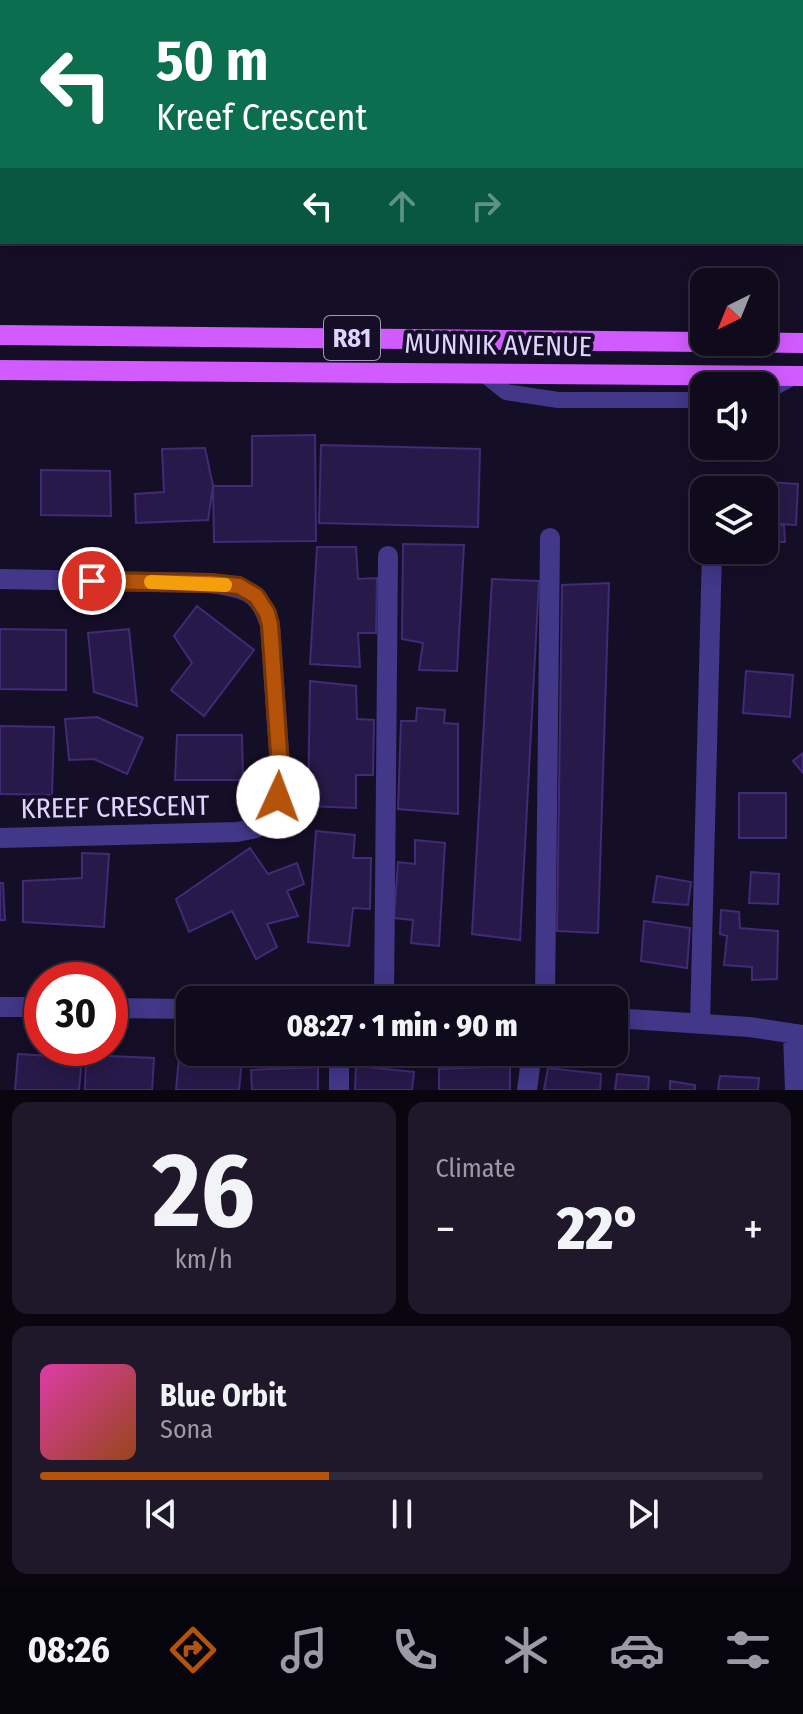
<!DOCTYPE html>
<html lang="en">
<head>
<meta charset="utf-8">
<style>
	:root { --surface:#100a1d; --page:#1e182a; --text:#f1f3f6; --muted:#9c9aa4; --line:#302b3b; --accent:#b45309 }
	body { margin:0; font-family:"Fira Sans Condensed",sans-serif; background:var(--page); color:var(--text); height:100vh; display:flex; flex-direction:column; font-size:30px; white-space:nowrap }
	* { box-sizing:border-box; margin:0 }
	p { font-size:26px; color:var(--muted) }
	.icon { flex:none; width:44px; height:44px; fill:none; stroke:currentColor; stroke-width:2; stroke-linecap:round; stroke-linejoin:round }
	.map { position:relative; height:1090px; overflow:hidden }
	.details { display:flex; flex-direction:column; gap:12px; padding:12px; background:#090610; flex:1 }
	.details>* { flex:none }
	.guide { position:absolute; left:0px; top:0px; width:804px; height:244px; box-shadow:0 4px 20px #0003,0 0 0 2px var(--line); background:#0b6e4f; color:#fff; overflow:hidden }
	.needle { width:52px; rotate:223deg }
	.tools { position:absolute; left:690px; top:268px; display:grid; gap:16px }
	.tools a { display:grid; place-items:center; width:88px; height:88px; border-radius:16px; background:var(--surface); box-shadow:0 4px 20px #0003,0 0 0 2px var(--line); font-size:40px }
	.speed { position:absolute; left:24px; top:962px; display:flex; gap:16px; font-size:40px; font-weight:700; text-align:center }
	.speed>* { display:grid; place-content:center; width:104px; height:104px; border-radius:50%; background:var(--surface); box-shadow:0 4px 20px #0003,0 0 0 2px var(--line); line-height:1 }
	.speed .limit { border:12px solid #d22; background:#fff; color:#111 }
	.pin { position:absolute; display:grid; place-items:center; width:68px; height:68px; color:#fff; margin:-34px; border:4px solid #fff; border-radius:50%; box-shadow:0 2px 8px #0007 }
	.me { position:absolute; width:88px; margin:-44px; rotate:2deg; stroke-linejoin:round; filter:drop-shadow(0 0 6px #0008) }
	.turn { display:flex; align-items:center; gap:28px; height:168px; padding:0 24px; font-size:36px }
	.turn .icon { width:104px; height:104px; stroke-width:2.5 }
	.turn b { display:block; font-size:56px; line-height:68px }
	.lanes { display:flex; align-items:center; height:76px; padding:0 24px; background:#0003; justify-content:center; gap:40px; direction:ltr }
	.lanes .off { opacity:.35 }
	.big { font-size:60px; font-weight:800; line-height:1.1 }
	.details .tile { flex:1; display:flex; flex-direction:column; justify-content:center; gap:12px; min-width:0; padding:0 28px; border-radius:16px; background:var(--page) }
	.details .dial { align-items:center; gap:0 }
	.dial b { font-size:104px; line-height:1 }
	.song { display:flex; align-items:center; gap:24px }
	.cover { width:96px; height:96px; border-radius:12px; background:linear-gradient(135deg,hsl(320 70% 55%),hsl(20 70% 35%)) }
	.played { height:8px; border-radius:4px; background:linear-gradient(90deg,var(--accent) 40%,var(--line) 40%) }
	.keys { display:flex; justify-content:space-around; direction:ltr }
	.heat { display:flex; justify-content:space-between; align-items:center; font-size:44px; direction:ltr }
	.details .tiles { flex:1; display:grid; gap:12px; grid-template-columns:1fr 1fr }
	.tile:last-child { grid-column:span 2 }
	.trip { position:absolute; left:176px; top:986px; width:452px; height:80px; border-radius:16px; background:var(--surface); box-shadow:0 4px 20px #0003,0 0 0 2px var(--line); font-weight:800; line-height:80px; text-align:center }
	.dock { display:flex; height:128px; justify-content:space-around; align-items:center; background:#06040c; color:var(--muted) }
	.dock .icon { width:56px; height:56px }
	.dock .selected { color:var(--accent) }
	.dock b { font-size:36px; color:var(--text) }
	.map>svg:first-child { display:block }
</style>
</head>
<body>
<div class="map">
<svg width="803" height="1090" viewBox="0 0 803 1090">
	<rect width="100%" height="100%" fill="#150e27"/>
	<path fill="#271949" stroke="#412a76" stroke-width="2" d="M0,0L88,2H2V134Z
		M360,0H600V2H360Z
		M728,0H803V44L802,2H728Z
		M315,435L316,541L214,542L213,486H252V436Z
		M321,445L480,449L478,527L319,523Z
		M205,448L213,486L208,520L136,523L135,494L164,492L162,449Z
		M41,470L110,471L111,516L41,515Z
		M751,481L798,484L796,525L764,523V490H751Z
		M764,525H784L785,542H764Z
		M403,544L464,545L457,671L419,670L423,643L402,639Z
		M317,547H356L358,579L377,578L376,633H358L360,667L310,664Z
		M492,579L539,581L520,940L472,934Z
		M609,583L598,933L557,931L562,585Z
		M197,606L254,650L204,716L171,690L192,663L174,636Z
		M0,629L66,630V690L0,689Z
		M129,629L137,706L94,692L88,633Z
		M746,671L793,675L790,717L743,713Z
		M310,681L356,686L357,719L374,720L373,775H356V808L308,806Z
		M417,708L445,710L444,723L458,724V814L398,809L401,721H416Z
		M97,717L143,738L127,774L94,759L69,760L65,719Z
		M0,726L54,727L52,795L0,794Z
		M177,735H242L243,780H175Z
		M803,753V773L793,761Z
		M739,793H786V838H739Z
		M316,831L355,835L353,858H371L370,909L353,908L349,946L308,942Z
		M415,840L445,843L439,946L411,943L413,920L394,918L398,862L415,864Z
		M250,848L268,874L297,863L304,884L287,891L298,916L267,924L277,947L256,959L232,911L189,932L176,899Z
		M82,853L109,854L104,927L23,922V881L82,878Z
		M751,872L779,874L778,904L749,903Z
		M657,876L691,882L688,905L653,902Z
		M0,883H3L5,920H0Z
		M721,910L739,912L740,928L778,931L777,979L752,980V967L724,965L727,936L720,934Z
		M644,921L690,928L687,968L641,961Z
		M18,1054L82,1058L79,1090H15Z
		M86,1055L154,1058L152,1090H85Z
		M179,1056L242,1058L239,1090H176Z
		M356,1066L414,1072L412,1090H355Z
		M510,1066V1090H439V1069Z
		M318,1067V1090H252L251,1070Z
		M548,1068L601,1074L600,1090H544Z
		M617,1074L649,1077L648,1090H615Z
		M720,1076L759,1078L758,1090H718Z
		M670,1081L695,1085V1090H670Z"/>
	<g fill="none" stroke-linecap="round" stroke-linejoin="round">
		<path stroke="#423788" stroke-width="16" d="M175,2V0
			M802,98H803
			M0,212H2
			M481,372L506,392L558,400H704
			M764,393L794,377"/>
		<path stroke="#423788" stroke-width="20" d="M0,579L210,583C242,587 260,590 270,625L281,781L270,817L256,828L237,832L0,838
			M384,1000L388,556
			M545,1000L550,538
			M0,1007H42
			M110,1008L190,1009
			M614,1018L749,1027L803,1035
			M700,1023L712,550
			M793,1034L795,1090
			M339,1090V1052
			M527,1090L532,1052"/>
		<path stroke="#d25bff" stroke-width="20" d="M0,335L704,342
			M710,342L803,343
			M0,370L803,376"/>
	</g>
	<g fill="none" stroke-linecap="round" stroke-linejoin="round">
		<g stroke="#753606" stroke-width="20">
			<path id="route" d="M92,581L210,583L239,586L256,596L267,613L270,625L281,781L278,797"/>
		</g>
		<use href="#route" stroke="#b45309" stroke-width="14"/>
		<path stroke="#f59e0b" stroke-width="14" d="M151,582L225,585"/>
	</g>
	<g text-anchor="middle" dominant-baseline="central" stroke-width="8" stroke-linejoin="round" paint-order="stroke">
		<rect fill="#150e27" stroke="#a199be" stroke-width="2" x="324" y="316" width="56" height="44" rx="6"/>
		<g font-size="26" font-weight="bold" fill="#ddd4ff">
			<text x="352" y="338">R81</text>
		</g>
		<g font-size="28" fill="#ddd4ff" stroke="#150e27">
			<text transform="translate(498 345) rotate(1)">MUNNIK AVENUE</text>
			<text transform="translate(115 807) rotate(-1)">KREEF CRESCENT</text>
		</g>
	</g>
</svg>
<div class="tools">
<a><svg class="needle" viewBox="-14 -14 28 28"><path d="M0-13l5 13h-10z" fill="#e53935"/><path d="M0 13l5-13h-10z" fill="#9c9aa4"/></svg></a>
<a><svg class="icon" aria-label="sound" viewBox="0 0 24 24"><path d="M4 9h4l5-4v14l-5-4H4zM17 9q2 3 0 6"/></svg></a>
<a><svg class="icon" aria-label="layers" viewBox="0 0 24 24"><path d="M12 4l9 5-9 5-9-5zM3 14l9 5 9-5"/></svg></a>
</div>
<div class="speed"><div class="limit">30</div></div>
<div class="pin" style="left:92px;top:581px;background:#d93025"><svg class="icon" aria-label="arrive" viewBox="0 0 24 24"><path d="M6 21V4h12l-3 4 3 4H6"/></svg></div>
<svg class="me" style="left:278px;top:797px" viewBox="-20 -20 40 40"><circle r="19" fill="#fff"/><path d="M0-13L10 11 0 6-10 11z" fill="#b45309"/></svg>
<div class="trip">08:27 · 1 min · 90 m</div>
<div class="guide">
<div class="turn"><svg class="icon" aria-label="left" viewBox="0 0 24 24"><path d="M17 20v-9H6M10 6l-5 5 5 5"/></svg><div><b>50 m</b>Kreef Crescent</div></div>
<div class="lanes"><svg class="icon" aria-label="left" viewBox="0 0 24 24"><path d="M17 20v-9H6M10 6l-5 5 5 5"/></svg><svg class="icon off" aria-label="ahead" viewBox="0 0 24 24"><path d="M12 20V5M6 11l6-6 6 6"/></svg><svg class="icon off" aria-label="right" viewBox="0 0 24 24"><path d="M7 20v-9h11M14 6l5 5-5 5"/></svg></div>
</div>
</div>
<section class="details">
<div class="tiles">
<div class="tile dial"><b>26</b><p>km/h</p></div>
<div class="tile"><p>Climate</p>
<div class="heat"><a>−</a><b class="big">22°</b><a>+</a></div>
</div>
<div class="tile">
<div class="song"><i class="cover"></i><div><b>Blue Orbit</b><p>Sona</p></div></div>
<div class="played"></div>
<div class="keys"><svg class="icon" aria-label="previous" viewBox="0 0 24 24"><path d="M18 5L8 12l10 7zM5 5v14"/></svg><svg class="icon" aria-label="pause" viewBox="0 0 24 24"><path d="M8 5v14M16 5v14"/></svg><svg class="icon" aria-label="next" viewBox="0 0 24 24"><path d="M6 5l10 7-10 7zM19 5v14"/></svg></div>
</div>
</div>
</section>
<nav class="dock">
<b>08:26</b>
<svg class="icon selected" aria-label="directions" viewBox="0 0 24 24"><path d="M12 3l9 9-9 9-9-9zM9 14v-3h6M13 9l2 2-2 2"/></svg>
<svg class="icon" aria-label="music" viewBox="0 0 24 24"><path d="M9 18V5l10-2v13"/><circle cx="6" cy="18" r="3"/><circle cx="16" cy="16" r="3"/></svg>
<svg class="icon" aria-label="phone" viewBox="0 0 24 24"><path d="M5 4h4l2 5-3 2q2 4 5 5l2-3 5 2v4C11 20 4 13 5 4z"/></svg>
<svg class="icon" aria-label="climate" viewBox="0 0 24 24"><path d="M12 3v18M4 7l16 10M4 17L20 7"/></svg>
<svg class="icon" aria-label="car" viewBox="0 0 24 24"><path d="M5 17H2v-5l4-1 3-4h7l3 4 3 1v5h-3M9 17h6M6 11h13"/><circle cx="7" cy="17" r="2"/><circle cx="17" cy="17" r="2"/></svg>
<svg class="icon" aria-label="filters" viewBox="0 0 24 24"><path d="M4 7h16M4 17h16"/><circle cx="9" cy="7" r="2"/><circle cx="15" cy="17" r="2"/></svg>
</nav>
</body>
</html>
